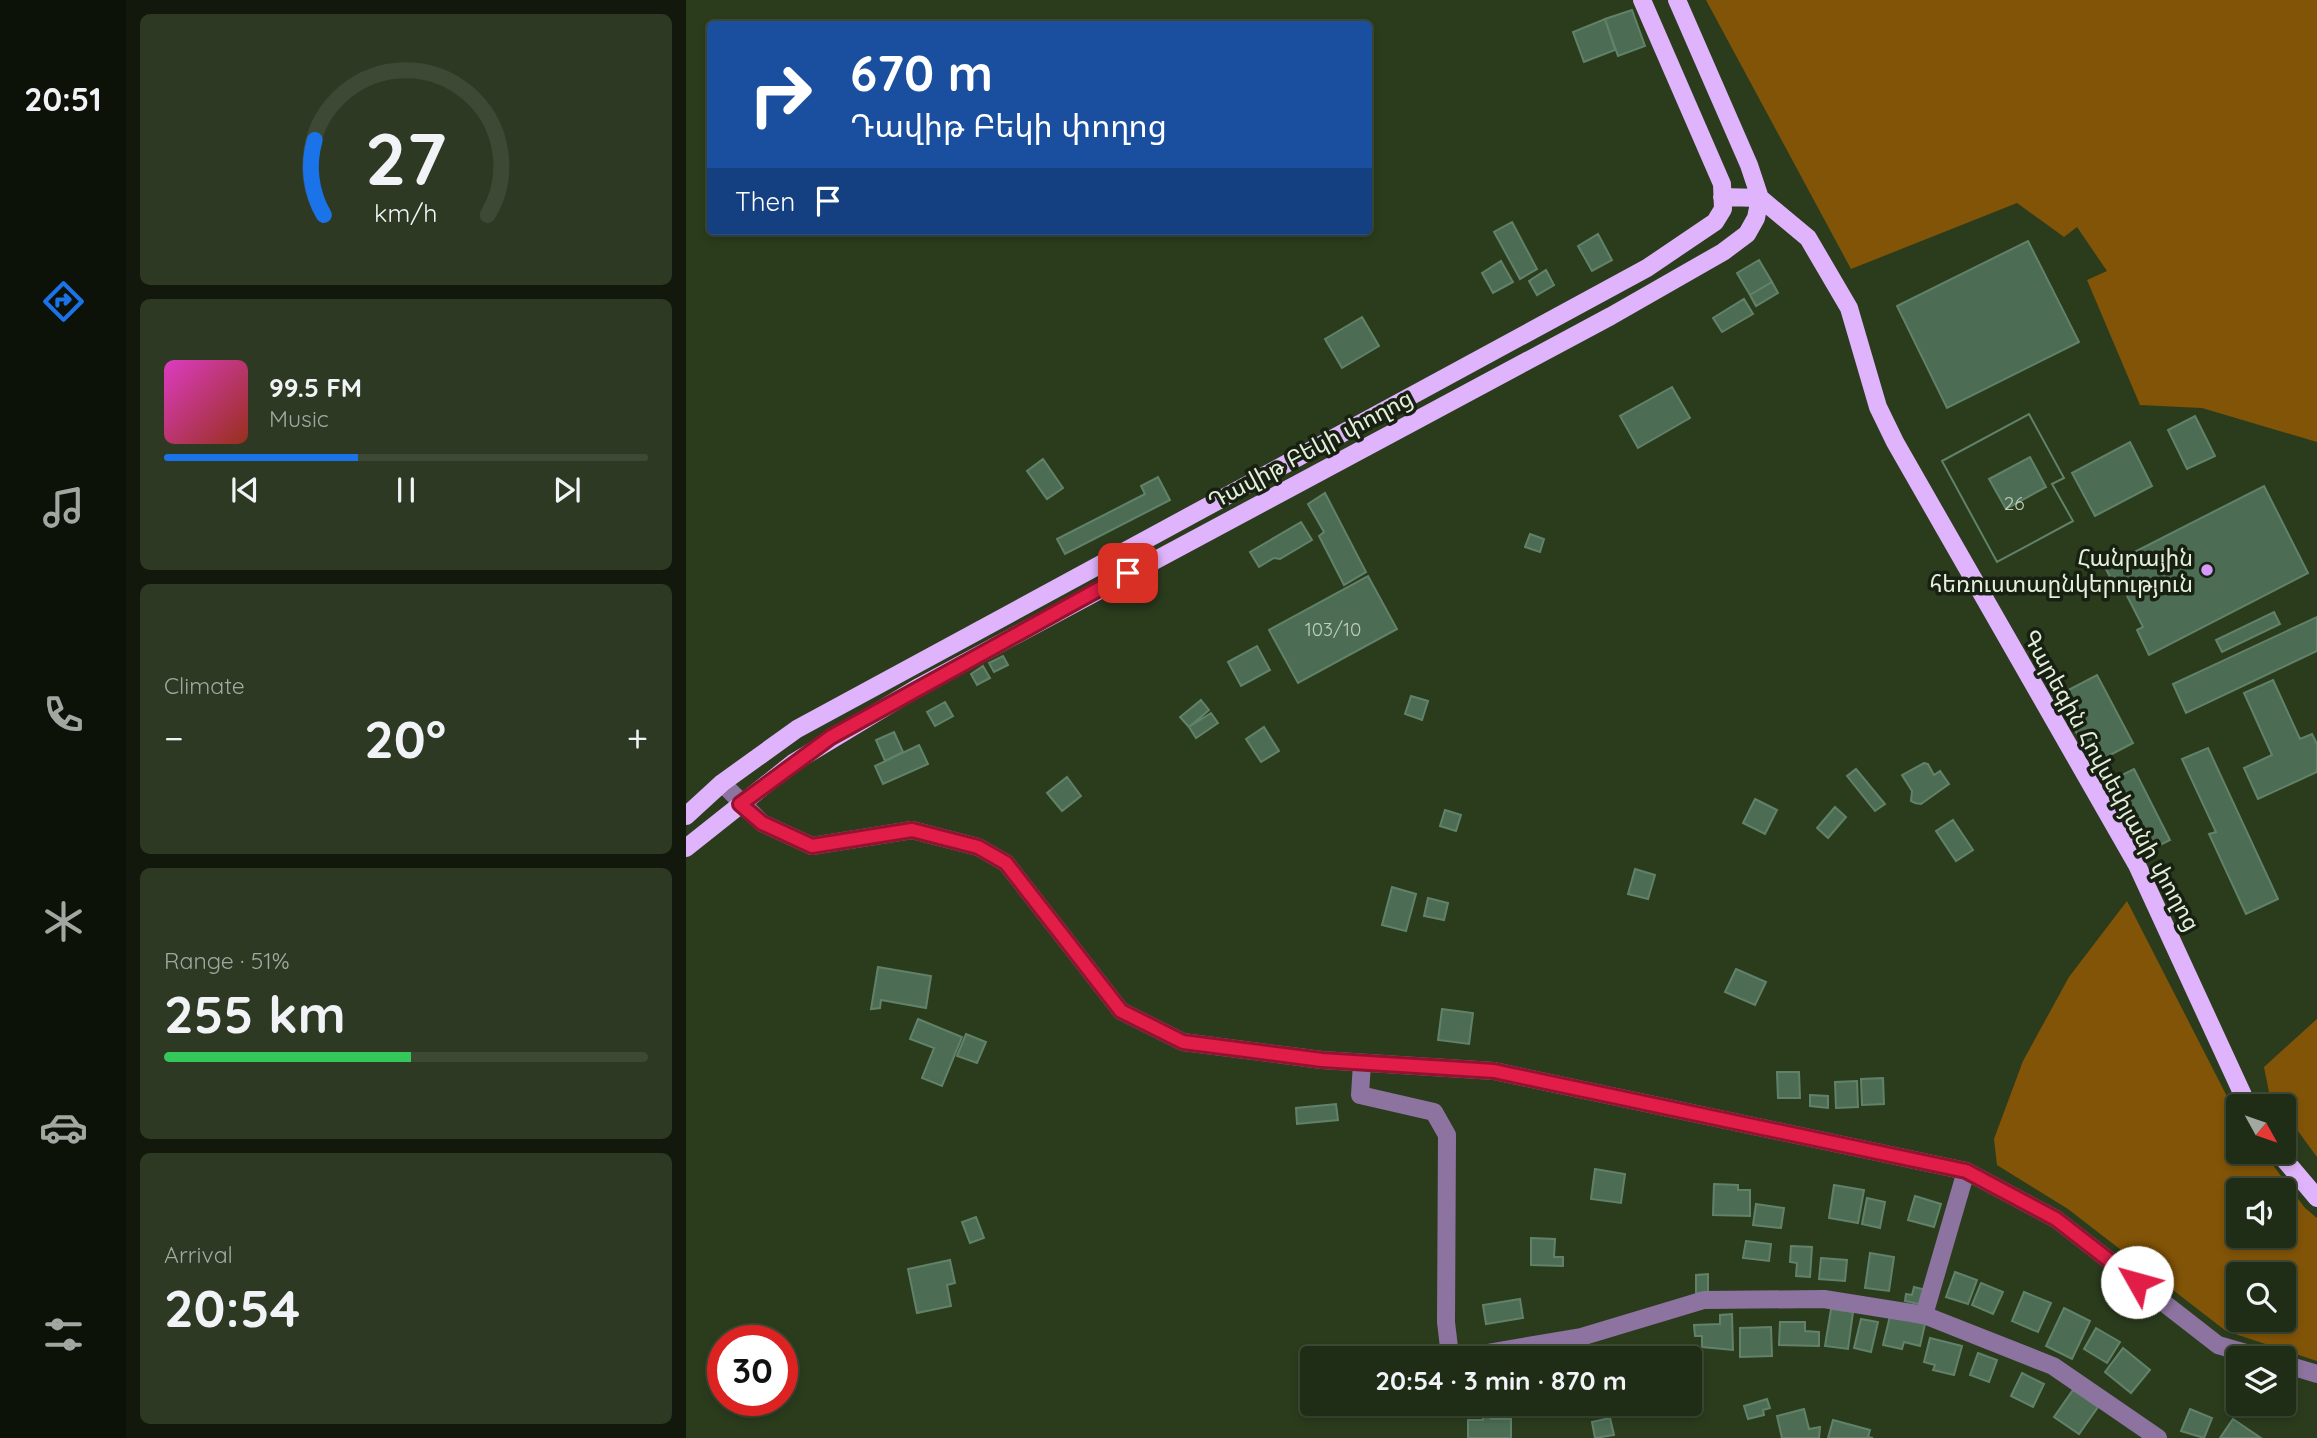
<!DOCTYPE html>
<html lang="en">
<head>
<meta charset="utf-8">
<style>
	:root { --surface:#202d16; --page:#2d3923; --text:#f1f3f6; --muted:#a2a8a1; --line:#3d4935; --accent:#1a73e8 }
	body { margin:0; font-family:Quicksand,"Noto Sans Armenian",sans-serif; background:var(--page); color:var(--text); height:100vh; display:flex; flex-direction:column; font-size:26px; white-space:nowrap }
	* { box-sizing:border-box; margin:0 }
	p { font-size:23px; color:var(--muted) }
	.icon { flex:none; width:38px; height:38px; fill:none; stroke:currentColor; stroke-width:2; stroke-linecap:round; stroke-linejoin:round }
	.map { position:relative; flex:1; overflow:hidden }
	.drawer { display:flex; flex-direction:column; gap:14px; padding:14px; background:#12190c; width:560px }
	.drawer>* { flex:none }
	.hud { position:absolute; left:21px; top:21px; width:665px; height:214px; border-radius:7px; box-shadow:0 4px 10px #0003,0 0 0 2px var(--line); background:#1a4fa0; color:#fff; overflow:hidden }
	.needle { width:46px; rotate:130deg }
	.controls { position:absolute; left:1540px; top:1094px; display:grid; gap:14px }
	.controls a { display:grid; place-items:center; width:70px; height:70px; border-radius:7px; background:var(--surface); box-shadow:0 4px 10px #0003,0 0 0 2px var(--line); font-size:35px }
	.speed { position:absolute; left:21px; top:1325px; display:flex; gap:14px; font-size:35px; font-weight:700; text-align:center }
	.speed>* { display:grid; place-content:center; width:91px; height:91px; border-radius:50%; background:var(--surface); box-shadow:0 4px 10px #0003,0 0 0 2px var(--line); line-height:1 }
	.speed .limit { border:10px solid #d22; background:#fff; color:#111 }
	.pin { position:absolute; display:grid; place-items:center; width:60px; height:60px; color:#fff; margin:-30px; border-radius:14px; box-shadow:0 4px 10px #0006 }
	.me { position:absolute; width:77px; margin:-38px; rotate:308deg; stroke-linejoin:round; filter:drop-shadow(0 0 5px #0008) }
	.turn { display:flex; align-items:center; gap:24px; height:147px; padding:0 28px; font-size:32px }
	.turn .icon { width:91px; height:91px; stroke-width:2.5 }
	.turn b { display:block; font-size:49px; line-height:60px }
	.then { display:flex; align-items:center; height:66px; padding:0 28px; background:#0003; gap:14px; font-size:26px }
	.big { font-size:52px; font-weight:700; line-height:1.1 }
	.drawer .widget { flex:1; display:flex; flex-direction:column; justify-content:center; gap:10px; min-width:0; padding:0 24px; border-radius:10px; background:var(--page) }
	.drawer .dial { align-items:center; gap:0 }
	.dial svg { height:182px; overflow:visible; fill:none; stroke:var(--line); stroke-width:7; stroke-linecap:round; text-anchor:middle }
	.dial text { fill:var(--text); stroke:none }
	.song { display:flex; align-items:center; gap:21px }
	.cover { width:84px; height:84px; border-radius:10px; background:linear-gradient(135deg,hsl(310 70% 55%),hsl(10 70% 35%)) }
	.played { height:7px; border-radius:4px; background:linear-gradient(90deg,var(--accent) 40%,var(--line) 40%) }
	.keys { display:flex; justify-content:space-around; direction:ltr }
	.heat { display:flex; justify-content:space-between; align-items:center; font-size:38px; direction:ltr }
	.charge { height:10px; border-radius:5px; background:linear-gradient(90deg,#34c759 51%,var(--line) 0) }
	.trip { position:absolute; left:614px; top:1346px; width:402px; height:70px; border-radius:7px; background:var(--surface); box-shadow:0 4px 10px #0003,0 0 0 2px var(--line); font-weight:700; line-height:70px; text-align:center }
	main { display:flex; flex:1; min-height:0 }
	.dock { display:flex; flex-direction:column; width:126px; justify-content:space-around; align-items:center; background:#0d1209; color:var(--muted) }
	.dock .icon { width:49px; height:49px }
	.dock .active { color:var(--accent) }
	.dock b { font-size:32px; color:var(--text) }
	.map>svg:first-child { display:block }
</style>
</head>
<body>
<main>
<nav class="dock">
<b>20:51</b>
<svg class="icon active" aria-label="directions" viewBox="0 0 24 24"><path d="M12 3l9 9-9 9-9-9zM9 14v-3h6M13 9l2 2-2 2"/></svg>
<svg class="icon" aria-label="music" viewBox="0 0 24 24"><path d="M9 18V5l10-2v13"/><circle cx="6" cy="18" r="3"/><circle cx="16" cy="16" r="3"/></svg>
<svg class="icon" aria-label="phone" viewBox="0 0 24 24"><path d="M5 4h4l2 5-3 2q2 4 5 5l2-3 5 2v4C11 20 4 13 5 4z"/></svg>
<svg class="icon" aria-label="climate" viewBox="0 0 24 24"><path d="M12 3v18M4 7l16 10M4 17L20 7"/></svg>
<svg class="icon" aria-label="car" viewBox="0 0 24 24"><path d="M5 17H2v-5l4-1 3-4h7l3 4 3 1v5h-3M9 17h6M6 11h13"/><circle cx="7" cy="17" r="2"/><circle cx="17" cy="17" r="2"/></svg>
<svg class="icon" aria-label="filters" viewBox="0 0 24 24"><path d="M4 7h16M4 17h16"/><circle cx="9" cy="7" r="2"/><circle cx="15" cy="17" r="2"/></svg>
</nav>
<section class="drawer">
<div class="widget dial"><svg viewBox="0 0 100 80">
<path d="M14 69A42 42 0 1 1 86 69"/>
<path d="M14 69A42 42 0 0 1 10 36" stroke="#1a73e8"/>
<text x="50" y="56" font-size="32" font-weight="700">27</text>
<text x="50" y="72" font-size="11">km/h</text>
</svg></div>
<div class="widget">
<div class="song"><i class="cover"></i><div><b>99.5 FM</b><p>Music</p></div></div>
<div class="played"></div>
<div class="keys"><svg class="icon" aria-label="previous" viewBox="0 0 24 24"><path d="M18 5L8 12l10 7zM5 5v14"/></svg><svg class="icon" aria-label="pause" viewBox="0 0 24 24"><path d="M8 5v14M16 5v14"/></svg><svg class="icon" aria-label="next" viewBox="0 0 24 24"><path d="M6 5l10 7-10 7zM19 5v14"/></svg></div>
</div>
<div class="widget"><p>Climate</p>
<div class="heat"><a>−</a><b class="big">20°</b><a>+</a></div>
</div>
<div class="widget"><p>Range · 51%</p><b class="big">255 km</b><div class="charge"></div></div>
<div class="widget"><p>Arrival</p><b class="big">20:54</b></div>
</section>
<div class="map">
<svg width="1631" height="1438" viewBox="0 0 1631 1438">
	<rect width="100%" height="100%" fill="#2b3c1d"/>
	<path fill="#825407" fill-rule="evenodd" d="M1020,0H1631V442L1516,408L1454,405L1401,280L1421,271L1391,227L1378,237L1331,203L1165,269Z
		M1441,901L1552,1118V1152H1577L1619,1208L1631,1218V1361L1540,1331L1382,1209L1311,1165L1308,1139L1337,1061L1383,977ZM1598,1190V1236H1552V1190ZM1598,1274V1320H1552V1274Z
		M1631,1019V1157L1598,1112V1106H1594L1583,1092L1578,1067Z"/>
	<path fill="#4c6d54" stroke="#618269" stroke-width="2" fill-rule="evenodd" d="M946,10L959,46L932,56L919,19Z
		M919,19L929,50L898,62L887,32Z
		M826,222L851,269L834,279L808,232Z
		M912,234L926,260L906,271L892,246Z
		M1342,241L1393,342L1261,408L1211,306Z
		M1073,260L1086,282L1064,295L1051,273Z
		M815,261L827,282L807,293L796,273Z
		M860,270L868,285L851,295L843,281Z
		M1086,282L1092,293L1070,306L1064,295Z
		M1058,299L1067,314L1036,332L1027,318Z
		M676,317L693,346L656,368L639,339Z
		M986,387L1004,418L952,448L934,416Z
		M1343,414L1378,478L1366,484L1387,521L1311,562L1256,461ZM1344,457L1360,487L1320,509L1303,479Z
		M1343,414L1378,478L1366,484L1387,521L1311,562L1256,461Z
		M1509,416L1529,456L1501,469L1482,430Z
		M1444,442L1466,486L1409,516L1386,473Z
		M357,459L377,488L361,499L341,471Z
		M472,477L484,500L379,554L371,539L459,494L455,486Z
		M1578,486L1622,573L1463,655L1451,630L1457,627L1437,588L1431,591L1419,567Z
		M639,493L680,572L658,585L633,536L638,532L622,504Z
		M615,522L626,540L594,559L588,558L573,567L564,552Z
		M844,534L858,539L854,552L839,547Z
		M682,576L711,629L612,683L583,630Z
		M1588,612L1594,624L1536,652L1530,640Z
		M1631,617V651L1500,713L1487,684Z
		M571,646L584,670L555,686L542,662Z
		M317,656L322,665L308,672L303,663Z
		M297,666L304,678L291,685L285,674Z
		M1411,675L1447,743L1407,764L1371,696Z
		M1587,680L1614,739L1626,734L1631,744V772L1572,799L1558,768L1586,755L1558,693Z
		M725,696L742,701L736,720L719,714Z
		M515,700L523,710L503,727L494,717Z
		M259,702L267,716L249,726L241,712Z
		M525,713L532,723L510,738L503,727Z
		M578,727L593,751L575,762L560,739Z
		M208,732L217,752L199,761L190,740Z
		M233,745L242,764L197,784L189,766Z
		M1522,748L1592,899L1560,914L1523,834L1530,832L1496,759Z
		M1238,763L1242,764L1248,775L1254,771L1263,784L1235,804L1229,803L1225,801L1226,791L1216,775Z
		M1170,769L1199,804L1189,811L1161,776Z
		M1448,769L1484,840L1460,852L1424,781Z
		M381,777L395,796L376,811L361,793Z
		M1069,799L1091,810L1079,834L1057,823Z
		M1149,807L1160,817L1142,838L1131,828Z
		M759,810L775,815L770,831L754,826Z
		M1267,820L1287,850L1270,861L1250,831Z
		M949,869L969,875L962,899L942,894Z
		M706,887L730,894L720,931L696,925Z
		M742,898L762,903L758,920L738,916Z
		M192,967L245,976L240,1008L195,1000L194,1008L185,1009Z
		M1050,969L1080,982L1069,1005L1039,992Z
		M756,1009L787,1013L783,1044L752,1040Z
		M232,1019L276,1037L256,1086L236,1078L248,1048L224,1039Z
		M280,1034L300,1042L291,1063L271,1056Z
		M1091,1072H1113L1114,1098H1092Z
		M1197,1078L1198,1104L1176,1105L1175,1079Z
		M1171,1081L1172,1107L1150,1108L1149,1082Z
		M1124,1095L1142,1096V1108L1124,1106Z
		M650,1104L652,1120L611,1124L610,1108Z
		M909,1169L939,1174L935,1203L905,1199Z
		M1028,1184L1052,1185V1190H1064V1216L1027,1215Z
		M1148,1185L1178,1190L1172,1223L1143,1218Z
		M1229,1196L1255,1204L1248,1227L1222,1220Z
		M1181,1198L1199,1202L1194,1228L1176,1224Z
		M1070,1204L1098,1208L1095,1228L1067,1225Z
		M290,1217L298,1238L284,1243L276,1222Z
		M845,1238L869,1239L868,1257H877V1266L845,1265Z
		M1060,1241L1085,1244L1083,1261L1057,1258Z
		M1105,1246L1126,1247L1124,1277L1110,1276L1111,1263L1104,1262Z
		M1184,1253L1208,1257L1203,1291L1179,1288Z
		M1135,1258L1161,1260L1159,1281L1133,1279Z
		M264,1260L269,1283L261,1285L265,1306L231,1313L222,1269Z
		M1269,1272L1291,1280L1282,1304L1260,1297Z
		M1022,1274V1293H1010V1275Z
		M1295,1283L1317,1292L1307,1314L1286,1305Z
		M1228,1287L1240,1290L1237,1305L1219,1301L1220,1294L1226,1295Z
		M1338,1292L1365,1303L1352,1332L1326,1321Z
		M834,1299L837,1318L800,1324L797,1305Z
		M1378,1308L1404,1321L1386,1359L1360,1346Z
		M1145,1309L1167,1312L1162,1349L1139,1346Z
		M1046,1314L1047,1350L1016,1347V1336H1009L1008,1325L1034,1324V1315Z
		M1204,1316L1239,1324L1234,1346L1218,1342L1216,1349L1197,1345Z
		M1175,1319L1192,1322L1185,1352L1168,1348Z
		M1094,1322H1119V1331L1133,1332V1346L1093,1345Z
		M1085,1327L1086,1356L1054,1357V1328Z
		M1410,1328L1434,1342L1421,1363L1398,1349Z
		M1244,1338L1276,1346L1268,1375L1247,1370L1249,1365L1238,1362Z
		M1437,1348L1464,1370L1445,1393L1419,1372Z
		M1292,1353L1311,1360L1303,1382L1284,1375Z
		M1336,1373L1358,1384L1347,1407L1325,1396Z
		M1387,1390L1412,1407L1393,1434L1368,1417Z
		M1081,1399L1084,1408L1077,1410L1078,1415L1062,1419L1058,1406Z
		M738,1405L739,1415L721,1417L720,1407Z
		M1118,1409L1123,1429L1134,1427L1133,1438H1096L1091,1416Z
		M1504,1409L1526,1418L1518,1438L1495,1431Z
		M797,1415H805V1419H825V1438H782V1420H797Z
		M924,1418L928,1435L909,1438L906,1422Z
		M1547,1419L1575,1438H1534Z
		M1147,1420L1184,1430L1182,1437L1187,1438H1142Z"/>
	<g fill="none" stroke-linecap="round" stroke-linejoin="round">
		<path stroke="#8d739f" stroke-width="18" d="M36,783L76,823L126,846L226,830L292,847L320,863L435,1011L497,1042L636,1060L808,1071L1280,1171L1370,1219L1532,1345L1577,1358
			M676,1063L674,1095L748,1112L761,1135L760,1322L764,1356L778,1357L895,1337L1018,1300L1138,1299L1238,1315L1367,1366L1472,1438
			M1238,1315L1280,1171
			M1598,1364L1631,1374"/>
		<path stroke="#dfb4fc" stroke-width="18" d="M1036,197L1074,198
			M1074,198L1122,238L1163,308L1192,407L1209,442L1451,865L1562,1106
			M0,816L36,783L111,729L961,268L1029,222L1037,209L1036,184L956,0
			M0,848L107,763L231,688L925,316L1037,252L1061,234L1070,218L1074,198L1063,165L991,0
			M1592,1152L1631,1198"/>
	</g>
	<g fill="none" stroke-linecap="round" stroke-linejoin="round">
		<g stroke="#92132f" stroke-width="18">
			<path id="route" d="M442,573L145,737L54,804L76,823L126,846L226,830L292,847L320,863L435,1011L497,1042L636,1060L808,1071L1280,1171L1370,1219L1451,1282"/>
		</g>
		<use href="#route" stroke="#e11d48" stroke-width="12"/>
	</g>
	<circle fill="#d69bfa" stroke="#182012" stroke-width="2.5" cx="1521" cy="570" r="7"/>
	<g text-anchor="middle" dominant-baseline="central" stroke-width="7" stroke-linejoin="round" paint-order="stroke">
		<g font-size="19" fill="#bfcebb">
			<text x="1328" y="503">26</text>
			<text x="647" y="629">103/10</text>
		</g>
		<g font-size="23" fill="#e5efdd" stroke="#182012">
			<text transform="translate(624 449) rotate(-28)">Դավիթ Բեկի փողոց</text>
			<text transform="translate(1426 780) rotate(61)">Գարեգին Հովսեփյանի փողոց</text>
		</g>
		<g font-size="23" fill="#e5efdd" stroke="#182012" text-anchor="end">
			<text x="1507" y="557">Հանրային<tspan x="1507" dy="26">հեռուստաընկերություն</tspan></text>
		</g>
	</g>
</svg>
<div class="controls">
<a><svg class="needle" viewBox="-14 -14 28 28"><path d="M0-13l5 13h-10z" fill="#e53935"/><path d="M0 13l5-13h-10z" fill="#a2a8a1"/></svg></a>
<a><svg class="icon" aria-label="sound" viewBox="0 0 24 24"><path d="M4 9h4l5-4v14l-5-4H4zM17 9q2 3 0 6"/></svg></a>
<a><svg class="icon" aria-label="search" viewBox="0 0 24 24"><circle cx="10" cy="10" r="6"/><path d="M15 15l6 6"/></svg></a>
<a><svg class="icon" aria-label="layers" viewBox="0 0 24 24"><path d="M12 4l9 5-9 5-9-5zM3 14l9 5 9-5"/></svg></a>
</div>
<div class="speed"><div class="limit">30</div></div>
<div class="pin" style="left:442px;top:573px;background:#d93025"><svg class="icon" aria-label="arrive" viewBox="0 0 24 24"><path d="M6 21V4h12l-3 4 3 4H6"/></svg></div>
<svg class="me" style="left:1451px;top:1282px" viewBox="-20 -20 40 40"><circle r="19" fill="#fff"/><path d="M0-13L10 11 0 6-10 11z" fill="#e11d48"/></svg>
<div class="trip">20:54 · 3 min · 870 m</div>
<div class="hud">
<div class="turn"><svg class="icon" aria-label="right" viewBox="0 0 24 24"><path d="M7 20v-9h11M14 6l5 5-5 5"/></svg><div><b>670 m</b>Դավիթ Բեկի փողոց</div></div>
<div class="then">Then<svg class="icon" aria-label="arrive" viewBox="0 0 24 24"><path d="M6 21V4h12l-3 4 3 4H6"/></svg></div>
</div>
</div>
</main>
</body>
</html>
